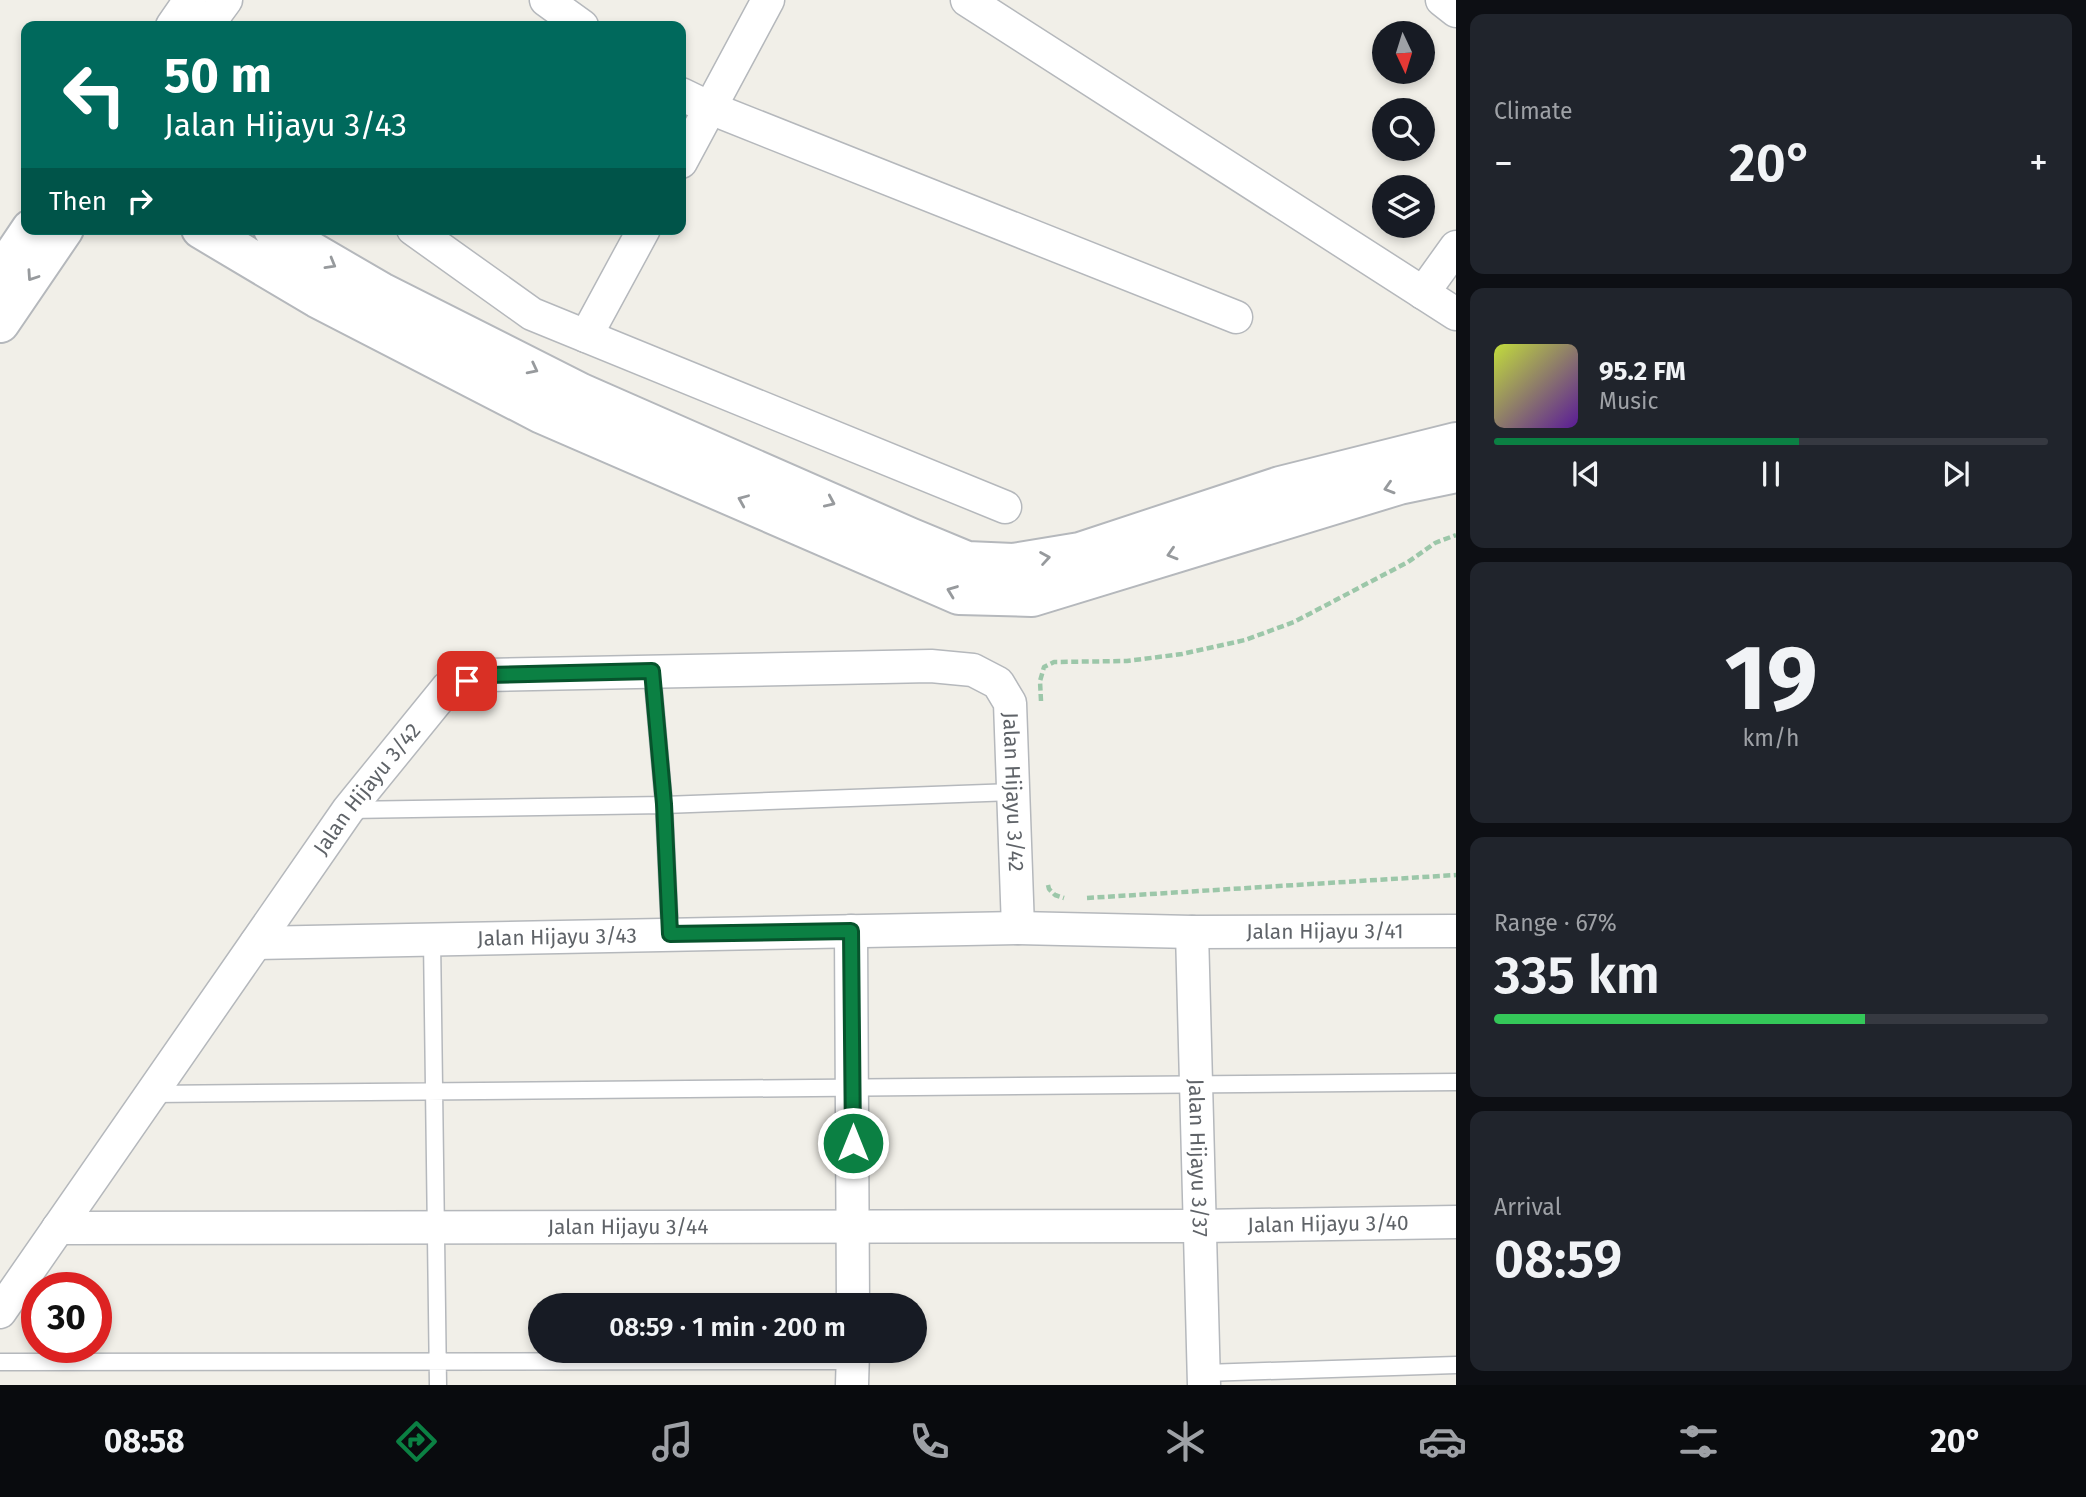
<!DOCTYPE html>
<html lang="en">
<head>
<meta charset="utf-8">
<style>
	:root { --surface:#171b24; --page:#20242c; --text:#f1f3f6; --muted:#9ea1a6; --line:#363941; --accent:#0b8043 }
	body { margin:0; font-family:"Fira Sans",sans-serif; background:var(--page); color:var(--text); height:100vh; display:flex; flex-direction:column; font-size:26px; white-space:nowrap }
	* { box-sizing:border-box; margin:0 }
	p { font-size:23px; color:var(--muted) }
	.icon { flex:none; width:38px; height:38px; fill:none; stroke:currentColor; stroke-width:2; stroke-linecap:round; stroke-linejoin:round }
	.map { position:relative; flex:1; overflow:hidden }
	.details { display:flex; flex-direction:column; gap:14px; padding:14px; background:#0d0f14; width:630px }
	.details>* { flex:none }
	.banner { position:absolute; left:21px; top:21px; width:665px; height:214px; border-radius:14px; box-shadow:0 4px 10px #0003; background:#00695c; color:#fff; overflow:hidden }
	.needle { width:46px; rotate:176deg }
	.fabs { position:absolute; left:1372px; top:21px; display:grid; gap:14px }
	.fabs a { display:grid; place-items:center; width:63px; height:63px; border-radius:50%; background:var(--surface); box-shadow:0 4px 10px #0003; font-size:35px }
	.speed { position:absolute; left:21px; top:1272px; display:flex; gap:14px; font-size:35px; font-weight:700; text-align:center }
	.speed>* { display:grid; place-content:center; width:91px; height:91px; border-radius:50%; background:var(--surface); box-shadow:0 4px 10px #0003; line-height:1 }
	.speed .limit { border:10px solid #d22; background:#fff; color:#111 }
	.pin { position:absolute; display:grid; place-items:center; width:60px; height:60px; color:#fff; margin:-30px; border-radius:14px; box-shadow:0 4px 10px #0006 }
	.me { position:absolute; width:77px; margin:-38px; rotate:0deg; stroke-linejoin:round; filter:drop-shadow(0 0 5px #0008) }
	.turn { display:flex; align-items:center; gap:24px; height:147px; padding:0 28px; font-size:32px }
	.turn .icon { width:91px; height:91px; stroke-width:2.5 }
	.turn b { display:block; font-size:49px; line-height:60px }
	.then { display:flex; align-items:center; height:66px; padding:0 28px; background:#0003; gap:14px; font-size:26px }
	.big { font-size:52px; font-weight:600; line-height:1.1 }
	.details .card { flex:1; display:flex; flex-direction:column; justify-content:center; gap:10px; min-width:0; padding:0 24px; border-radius:14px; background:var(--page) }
	.details .dial { align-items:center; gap:0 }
	.dial b { font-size:91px; line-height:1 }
	.song { display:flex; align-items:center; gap:21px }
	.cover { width:84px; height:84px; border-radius:10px; background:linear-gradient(135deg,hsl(70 70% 55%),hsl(270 70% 35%)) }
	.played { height:7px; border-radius:4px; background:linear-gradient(90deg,var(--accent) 55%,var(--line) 55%) }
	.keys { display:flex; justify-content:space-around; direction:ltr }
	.heat { display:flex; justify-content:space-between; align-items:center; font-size:38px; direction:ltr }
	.charge { height:10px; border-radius:5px; background:linear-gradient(90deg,#34c759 67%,var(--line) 0) }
	.trip { position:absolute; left:528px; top:1293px; width:399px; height:70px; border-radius:35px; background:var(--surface); box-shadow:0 4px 10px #0003; font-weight:600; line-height:70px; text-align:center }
	.tabs { display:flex; height:112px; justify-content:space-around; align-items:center; background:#090b0e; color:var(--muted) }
	.tabs .icon { width:49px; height:49px }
	.tabs .current { color:var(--accent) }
	.tabs b { font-size:32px; color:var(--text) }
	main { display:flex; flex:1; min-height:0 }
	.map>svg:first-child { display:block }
</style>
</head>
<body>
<main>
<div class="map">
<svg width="1456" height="1385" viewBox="0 0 1456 1385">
	<rect width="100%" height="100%" fill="#f1efe8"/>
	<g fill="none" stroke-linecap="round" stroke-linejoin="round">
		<g stroke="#b5b8bc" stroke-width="19">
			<path id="service" d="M652,671L664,805L670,935
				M348,810L664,805L1013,792
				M432,939L438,1385
				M151,1094L1456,1082
				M0,1362L853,1361
				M1204,1373L1456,1365"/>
		</g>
		<g stroke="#b5b8bc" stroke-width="35">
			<g id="minor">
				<path d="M546,0L582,26"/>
				<path d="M967,0L1456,314"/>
				<path d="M1442,0L1456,11"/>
				<path d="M172,26L190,0"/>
				<path d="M207,26L226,0"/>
				<path d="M681,94L710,108L1236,317"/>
				<path d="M681,162L768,0"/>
				<path d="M413,229L532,314L1005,507"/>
				<path d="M1423,293L1456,247"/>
				<path d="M586,336L644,229"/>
				<path d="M851,931L853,1306"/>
				<path id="s1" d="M1192,932L1204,1385"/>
				<path id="s2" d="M256,943L1018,928L1192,932L1456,931"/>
				<path id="s3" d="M58,1228L1200,1226L1456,1222"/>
				<path id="s4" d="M0,1312L348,810L448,687L487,675L931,666L973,670L998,683L1010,703L1018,928"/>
				<path d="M852,1385L853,1351"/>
			</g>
		</g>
		<g stroke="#b5b8bc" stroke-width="42">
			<path id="tertiary" d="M201,229L317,298L542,414L959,595L1032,597L1399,485L1456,473
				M273,229L381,292L581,393L909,537L967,561L1013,563L1080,552L1280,486L1456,442
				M0,275L31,229
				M0,323L64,229"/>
		</g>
		<path stroke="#9cc7a9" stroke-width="4.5" stroke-dasharray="7 3.5" stroke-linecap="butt" d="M1041,701L1040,681L1044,667L1054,662L1127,661L1182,654L1245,640L1294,622L1408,562L1435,543L1456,535
			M1048,885L1049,889L1055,895L1064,898
			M1087,898L1456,875"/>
		<use href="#service" stroke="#fff" stroke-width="16"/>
		<use href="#minor" stroke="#fff" stroke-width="32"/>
		<use href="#tertiary" stroke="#fff" stroke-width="38"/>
	</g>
	<defs><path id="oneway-chevron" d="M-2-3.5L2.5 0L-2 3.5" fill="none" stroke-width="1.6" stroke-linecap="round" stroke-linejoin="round" transform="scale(1.75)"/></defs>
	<g stroke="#979a9d">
		<use href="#oneway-chevron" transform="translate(331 264) rotate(30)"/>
		<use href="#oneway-chevron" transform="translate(32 276) rotate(124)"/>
		<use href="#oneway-chevron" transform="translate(533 369) rotate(27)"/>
		<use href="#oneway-chevron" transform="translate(1389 488) rotate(163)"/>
		<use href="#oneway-chevron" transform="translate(743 500) rotate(-157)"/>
		<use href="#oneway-chevron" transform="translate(830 502) rotate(24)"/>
		<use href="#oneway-chevron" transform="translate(1172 554) rotate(163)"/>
		<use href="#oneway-chevron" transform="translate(1045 558) rotate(-9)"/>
		<use href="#oneway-chevron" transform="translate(952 591) rotate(-159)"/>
	</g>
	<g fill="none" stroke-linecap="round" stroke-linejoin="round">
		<g stroke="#07532c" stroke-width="18">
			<path id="route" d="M467,681L487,675L652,671L664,804L670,934L851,931L853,1143"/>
		</g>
		<use href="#route" stroke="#0b8043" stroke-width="12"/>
	</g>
	<g text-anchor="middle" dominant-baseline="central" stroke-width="7" stroke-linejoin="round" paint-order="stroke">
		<g font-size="21" fill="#5f6368" stroke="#fff">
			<text stroke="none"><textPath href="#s4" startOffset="639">Jalan Hijayu 3/42</textPath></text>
			<text stroke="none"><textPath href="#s4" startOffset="1437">Jalan Hijayu 3/42</textPath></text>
			<text stroke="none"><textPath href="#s2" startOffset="1069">Jalan Hijayu 3/41</textPath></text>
			<text stroke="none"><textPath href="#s2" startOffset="301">Jalan Hijayu 3/43</textPath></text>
			<text stroke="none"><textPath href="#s1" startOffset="226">Jalan Hijayu 3/37</textPath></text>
			<text stroke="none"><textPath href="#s3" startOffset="1270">Jalan Hijayu 3/40</textPath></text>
			<text stroke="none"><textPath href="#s3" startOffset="570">Jalan Hijayu 3/44</textPath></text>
		</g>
	</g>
</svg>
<div class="fabs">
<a><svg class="needle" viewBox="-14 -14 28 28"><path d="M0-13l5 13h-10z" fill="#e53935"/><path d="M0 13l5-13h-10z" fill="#9ea1a6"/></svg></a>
<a><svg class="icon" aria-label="search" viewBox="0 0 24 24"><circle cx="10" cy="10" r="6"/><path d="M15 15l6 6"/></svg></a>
<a><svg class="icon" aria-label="layers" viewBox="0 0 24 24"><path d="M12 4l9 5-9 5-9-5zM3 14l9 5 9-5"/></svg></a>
</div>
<div class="speed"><div class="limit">30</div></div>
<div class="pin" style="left:467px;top:681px;background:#d93025"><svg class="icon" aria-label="arrive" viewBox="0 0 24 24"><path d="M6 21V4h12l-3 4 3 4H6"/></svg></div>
<svg class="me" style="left:853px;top:1143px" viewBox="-20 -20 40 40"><circle r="17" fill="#0b8043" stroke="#fff" stroke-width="3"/><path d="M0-11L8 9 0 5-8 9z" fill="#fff"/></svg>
<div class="trip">08:59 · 1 min · 200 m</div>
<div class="banner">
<div class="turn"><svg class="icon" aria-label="left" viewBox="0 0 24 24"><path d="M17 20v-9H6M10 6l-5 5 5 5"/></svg><div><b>50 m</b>Jalan Hijayu 3/43</div></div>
<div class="then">Then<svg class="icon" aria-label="right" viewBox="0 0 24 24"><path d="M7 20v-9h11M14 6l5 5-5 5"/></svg></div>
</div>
</div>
<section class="details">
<div class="card"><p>Climate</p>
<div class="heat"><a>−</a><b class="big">20°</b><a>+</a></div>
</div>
<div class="card">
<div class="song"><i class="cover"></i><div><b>95.2 FM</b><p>Music</p></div></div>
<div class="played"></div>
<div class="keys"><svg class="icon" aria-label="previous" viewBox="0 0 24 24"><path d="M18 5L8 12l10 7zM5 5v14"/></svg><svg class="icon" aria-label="pause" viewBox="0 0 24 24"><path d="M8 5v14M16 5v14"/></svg><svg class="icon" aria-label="next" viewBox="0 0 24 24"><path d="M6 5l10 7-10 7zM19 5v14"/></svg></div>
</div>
<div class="card dial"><b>19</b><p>km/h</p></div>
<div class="card"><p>Range · 67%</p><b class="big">335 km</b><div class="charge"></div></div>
<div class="card"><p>Arrival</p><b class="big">08:59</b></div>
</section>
</main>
<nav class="tabs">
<b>08:58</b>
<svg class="icon current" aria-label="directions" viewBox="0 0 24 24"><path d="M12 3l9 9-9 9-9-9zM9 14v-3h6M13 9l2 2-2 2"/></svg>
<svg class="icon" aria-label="music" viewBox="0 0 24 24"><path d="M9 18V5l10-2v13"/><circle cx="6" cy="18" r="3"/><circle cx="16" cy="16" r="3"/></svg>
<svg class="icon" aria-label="phone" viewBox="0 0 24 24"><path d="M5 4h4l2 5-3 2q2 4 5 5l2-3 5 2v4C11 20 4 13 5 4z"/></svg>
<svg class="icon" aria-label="climate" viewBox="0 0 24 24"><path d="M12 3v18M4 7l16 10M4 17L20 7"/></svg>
<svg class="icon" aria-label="car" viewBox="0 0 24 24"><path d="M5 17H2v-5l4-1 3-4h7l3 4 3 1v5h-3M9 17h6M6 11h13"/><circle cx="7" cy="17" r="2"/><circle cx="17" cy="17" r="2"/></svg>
<svg class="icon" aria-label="filters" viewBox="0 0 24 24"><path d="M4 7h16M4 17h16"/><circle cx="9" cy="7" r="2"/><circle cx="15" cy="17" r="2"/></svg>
<b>20°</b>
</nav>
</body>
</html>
